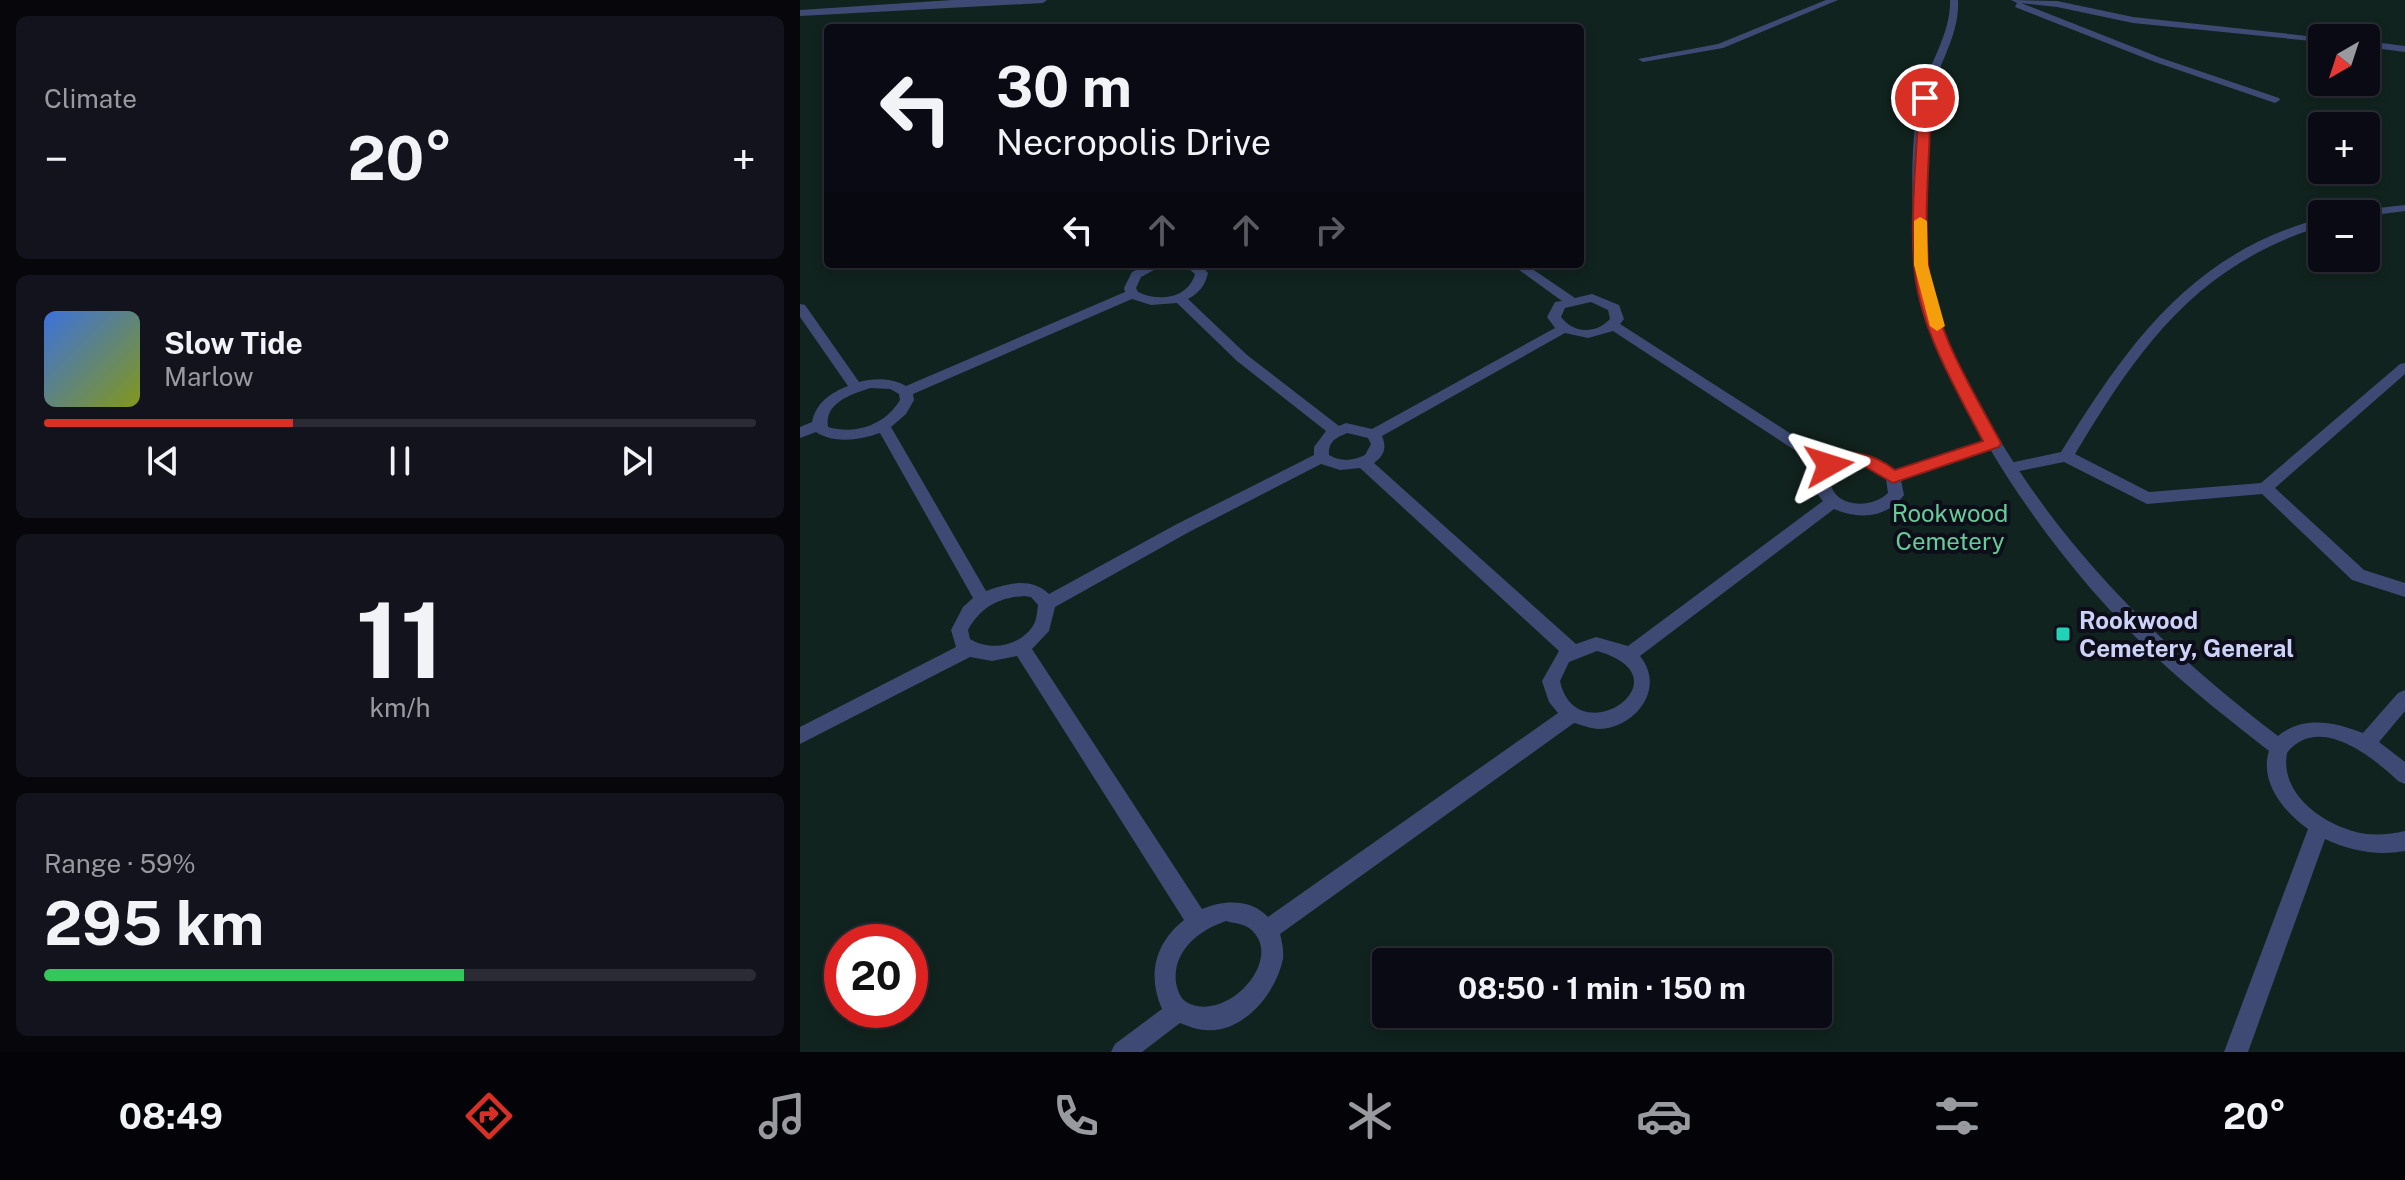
<!DOCTYPE html>
<html lang="en">
<head>
<meta charset="utf-8">
<style>
	:root { --surface:#0a0a14; --page:#13131d; --text:#f1f3f6; --muted:#999aa0; --line:#2a2b34; --accent:#d93025 }
	body { margin:0; font-family:"Public Sans",sans-serif; background:var(--page); color:var(--text); height:100vh; display:flex; flex-direction:column; font-size:30px; white-space:nowrap }
	* { box-sizing:border-box; margin:0 }
	p { font-size:26px; color:var(--muted) }
	.icon { flex:none; width:44px; height:44px; fill:none; stroke:currentColor; stroke-width:2; stroke-linecap:round; stroke-linejoin:round }
	.map { position:relative; flex:1; overflow:hidden }
	.drawer { display:flex; flex-direction:column; gap:16px; padding:16px; background:#06060b; width:800px }
	.drawer>* { flex:none }
	.hud { position:absolute; left:24px; top:24px; width:760px; height:244px; border-radius:8px; box-shadow:0 4px 12px #0003,0 0 0 2px var(--line); background:#0a0a14; color:var(--text); overflow:hidden }
	.needle { width:52px; rotate:219deg }
	.buttons { position:absolute; left:1508px; top:24px; display:grid; gap:16px }
	.buttons a { display:grid; place-items:center; width:72px; height:72px; border-radius:8px; background:var(--surface); box-shadow:0 4px 12px #0003,0 0 0 2px var(--line); font-size:40px }
	.speed { position:absolute; left:24px; top:924px; display:flex; gap:16px; font-size:40px; font-weight:700; text-align:center }
	.speed>* { display:grid; place-content:center; width:104px; height:104px; border-radius:50%; background:var(--surface); box-shadow:0 4px 12px #0003,0 0 0 2px var(--line); line-height:1 }
	.speed .limit { border:12px solid #d22; background:#fff; color:#111 }
	.pin { position:absolute; display:grid; place-items:center; width:68px; height:68px; color:#fff; margin:-34px; border:4px solid #fff; border-radius:50%; box-shadow:0 2px 8px #0007 }
	.me { position:absolute; width:88px; margin:-44px; rotate:84deg; stroke-linejoin:round; filter:drop-shadow(0 0 6px #0008) }
	.turn { display:flex; align-items:center; gap:28px; height:168px; padding:0 40px; font-size:36px }
	.turn .icon { width:104px; height:104px; stroke-width:2.5 }
	.turn b { display:block; font-size:56px; line-height:68px }
	.lanes { display:flex; align-items:center; height:76px; padding:0 40px; background:#0003; justify-content:center; gap:40px; direction:ltr }
	.lanes .off { opacity:.35 }
	.big { font-size:60px; font-weight:700; line-height:1.1 }
	.drawer .widget { flex:1; display:flex; flex-direction:column; justify-content:center; gap:12px; min-width:0; padding:0 28px; border-radius:12px; background:var(--page) }
	.drawer .dial { align-items:center; gap:0 }
	.dial b { font-size:104px; line-height:1 }
	.song { display:flex; align-items:center; gap:24px }
	.cover { width:96px; height:96px; border-radius:12px; background:linear-gradient(135deg,hsl(220 70% 55%),hsl(70 70% 35%)) }
	.played { height:8px; border-radius:4px; background:linear-gradient(90deg,var(--accent) 35%,var(--line) 35%) }
	.keys { display:flex; justify-content:space-around; direction:ltr }
	.heat { display:flex; justify-content:space-between; align-items:center; font-size:44px; direction:ltr }
	.charge { height:12px; border-radius:6px; background:linear-gradient(90deg,#34c759 59%,var(--line) 0) }
	.trip { position:absolute; left:572px; top:948px; width:460px; height:80px; border-radius:8px; background:var(--surface); box-shadow:0 4px 12px #0003,0 0 0 2px var(--line); font-weight:700; line-height:80px; text-align:center }
	.dock { display:flex; height:128px; justify-content:space-around; align-items:center; background:#040408; color:var(--muted) }
	.dock .icon { width:56px; height:56px }
	.dock .selected { color:var(--accent) }
	.dock b { font-size:36px; color:var(--text) }
	main { display:flex; flex:1; min-height:0 }
	.map>svg:first-child { display:block }
</style>
</head>
<body>
<main>
<section class="drawer">
<div class="widget"><p>Climate</p>
<div class="heat"><a>−</a><b class="big">20°</b><a>+</a></div>
</div>
<div class="widget">
<div class="song"><i class="cover"></i><div><b>Slow Tide</b><p>Marlow</p></div></div>
<div class="played"></div>
<div class="keys"><svg class="icon" aria-label="previous" viewBox="0 0 24 24"><path d="M18 5L8 12l10 7zM5 5v14"/></svg><svg class="icon" aria-label="pause" viewBox="0 0 24 24"><path d="M8 5v14M16 5v14"/></svg><svg class="icon" aria-label="next" viewBox="0 0 24 24"><path d="M6 5l10 7-10 7zM19 5v14"/></svg></div>
</div>
<div class="widget dial"><b>11</b><p>km/h</p></div>
<div class="widget"><p>Range · 59%</p><b class="big">295 km</b><div class="charge"></div></div>
</section>
<div class="map">
<svg width="1605" height="1052" viewBox="0 0 1605 1052">
	<rect width="100%" height="100%" fill="#0d0e1a"/>
	<path fill="#11231e" fill-rule="evenodd" d="M0,0H1605V1052H0ZM28,28H780V264H28ZM1522,38H1566V82H1522ZM1522,126H1566V170H1522ZM1522,214H1566V258H1522ZM42,942H110V1010H42ZM586,962H1018V1014H586Z"/>
	<g fill="none" stroke-linecap="round" stroke-linejoin="round">
		<path fill="#3e4a73" fill-rule="evenodd" d="M152,0H247L243,3L0,16V10Z
			M1026,0H1038L923,48L843,62L838,59L918,44Z
			M1211,0L1257,1L1333,17L1526,38H1522V42L1333,23L1257,7L1221,3L1361,58L1479,98L1480,100L1475,103L1355,62L1215,7L1217,3Z
			M1566,41L1605,46V52L1566,47Z
			M1605,205V211L1566,216L1545,214L1551,211Z
			M1522,218V226C1396,265 1339,348 1275,454L1349,492L1461,483L1600,364L1605,363V374L1475,488L1564,570L1605,583V597L1552,580L1462,494L1347,504L1264,462L1210,473L1205,472L1202,468L1205,464L1261,452C1328,344 1391,253 1522,218Z
			M349,264H365L341,277L336,288L338,292C358,302 388,299 395,274L383,264C394,264 401,264 408,273C405,286 399,293 388,299L447,355L539,426L546,423L572,429L755,328L747,317L755,302L762,301L711,264H725L775,298L792,294L819,305L824,319L820,324L1030,459C1053,447 1077,456 1095,471L1193,438L1200,443L1198,447L1101,480L1104,495C1087,518 1059,520 1034,509L840,656C866,688 836,727 800,729C791,729 782,725 774,723L480,934C482,941 484,951 483,959C476,993 443,1034 405,1030C397,1030 388,1026 380,1023L342,1052H311L315,1044L362,1009C347,975 355,943 384,920L217,656L192,661L170,657L0,744V727L156,647L151,630L163,607L173,598L80,433C60,440 34,444 16,432L0,438V427L12,422C16,403 30,393 48,386L0,317V304L5,305L59,382C75,378 91,378 106,386L325,292L324,288L332,272ZM332,299L351,305L377,303L437,361L526,431L514,447V455L377,524L249,594C231,577 207,583 186,591L91,427L106,414L114,400L113,394ZM791,302L808,310L810,319C796,334 774,334 761,317L765,308ZM813,331L1019,466C1010,477 1014,491 1023,501L828,646L796,637L776,644L574,463C584,456 587,448 582,436L765,333L788,338ZM71,388L90,389L99,394L100,400C85,425 56,435 28,427C24,403 51,394 71,388ZM547,433L568,438L571,444L565,455C553,461 541,462 529,455C528,441 536,438 547,433ZM1051,463L1070,467L1086,479L1088,493C1068,512 1026,506 1030,473L1043,464ZM521,464L540,470L560,468L759,651L742,681L749,702L758,713L468,917C451,898 422,900 402,909L232,649L249,631L255,607L389,532ZM224,596L231,597L238,605C237,611 237,619 234,624C222,646 190,652 170,639L168,630C181,607 198,598 224,596ZM797,651C892,678 776,756 760,681L769,662ZM426,921C433,923 444,924 449,928C487,956 429,1023 388,1003C380,999 378,991 376,983C372,951 399,930 426,921Z"/>
		<path fill="#3e4a73" fill-rule="evenodd" d="M1150,0H1158C1160,36 1137,65 1130,99C1120,145 1124,197 1125,244C1126,294 1148,345 1171,388C1244,532 1351,639 1478,736C1503,715 1535,722 1563,733L1598,693L1605,690V711L1579,742L1605,762V784L1598,781C1573,757 1518,713 1487,753C1479,797 1530,829 1567,834C1581,835 1592,834 1605,831V851C1576,856 1551,851 1525,839L1448,1052H1424L1508,829C1484,812 1459,782 1469,751C1431,721 1392,691 1357,658C1276,581 1206,487 1156,387C1134,343 1113,292 1113,243C1113,196 1109,144 1120,98C1128,64 1151,35 1150,0Z"/>
	</g>
	<path fill="#d93025" stroke="#8d1f18" stroke-width="2" d="M1125,95L1131,98C1130,153 1124,209 1128,263C1132,327 1172,389 1201,443L1199,447L1093,483L1062,465L1029,471L1020,465C1039,442 1076,455 1095,470L1183,441C1155,387 1118,326 1114,264C1110,210 1117,153 1119,98Z"/>
	<path fill="#f59e0b" d="M1120,217L1127,221L1128,265L1145,326L1137,331L1130,326L1114,265V221Z"/>
	<rect fill="#1ed3b6" stroke="#0d0e1a" stroke-width="3" x="1255" y="626" width="16" height="16" rx="4"/>
	<g text-anchor="middle" dominant-baseline="central" stroke-width="8" stroke-linejoin="round" paint-order="stroke">
		<g font-size="24" fill="#65cc97" stroke="#0d0e1a">
			<text x="1150" y="513">Rookwood<tspan x="1150" dy="28">Cemetery</tspan></text>
		</g>
		<g font-size="24" font-weight="bold" fill="#cdd3f8" stroke="#0d0e1a" text-anchor="start">
			<text x="1279" y="620">Rookwood<tspan x="1279" dy="28">Cemetery, General</tspan></text>
		</g>
	</g>
</svg>
<div class="buttons">
<a><svg class="needle" viewBox="-14 -14 28 28"><path d="M0-13l5 13h-10z" fill="#e53935"/><path d="M0 13l5-13h-10z" fill="#999aa0"/></svg></a>
<a>+</a>
<a>−</a>
</div>
<div class="speed"><div class="limit">20</div></div>
<div class="pin" style="left:1125px;top:98px;background:#d93025"><svg class="icon" aria-label="arrive" viewBox="0 0 24 24"><path d="M6 21V4h12l-3 4 3 4H6"/></svg></div>
<svg class="me" style="left:1029px;top:465px" viewBox="-20 -20 40 40"><path d="M0-17L14 15 0 8-14 15z" fill="#d93025" stroke="#fff" stroke-width="4"/></svg>
<div class="trip">08:50 · 1 min · 150 m</div>
<div class="hud">
<div class="turn"><svg class="icon" aria-label="left" viewBox="0 0 24 24"><path d="M17 20v-9H6M10 6l-5 5 5 5"/></svg><div><b>30 m</b>Necropolis Drive</div></div>
<div class="lanes"><svg class="icon" aria-label="left" viewBox="0 0 24 24"><path d="M17 20v-9H6M10 6l-5 5 5 5"/></svg><svg class="icon off" aria-label="ahead" viewBox="0 0 24 24"><path d="M12 20V5M6 11l6-6 6 6"/></svg><svg class="icon off" aria-label="ahead" viewBox="0 0 24 24"><path d="M12 20V5M6 11l6-6 6 6"/></svg><svg class="icon off" aria-label="right" viewBox="0 0 24 24"><path d="M7 20v-9h11M14 6l5 5-5 5"/></svg></div>
</div>
</div>
</main>
<nav class="dock">
<b>08:49</b>
<svg class="icon selected" aria-label="directions" viewBox="0 0 24 24"><path d="M12 3l9 9-9 9-9-9zM9 14v-3h6M13 9l2 2-2 2"/></svg>
<svg class="icon" aria-label="music" viewBox="0 0 24 24"><path d="M9 18V5l10-2v13"/><circle cx="6" cy="18" r="3"/><circle cx="16" cy="16" r="3"/></svg>
<svg class="icon" aria-label="phone" viewBox="0 0 24 24"><path d="M5 4h4l2 5-3 2q2 4 5 5l2-3 5 2v4C11 20 4 13 5 4z"/></svg>
<svg class="icon" aria-label="climate" viewBox="0 0 24 24"><path d="M12 3v18M4 7l16 10M4 17L20 7"/></svg>
<svg class="icon" aria-label="car" viewBox="0 0 24 24"><path d="M5 17H2v-5l4-1 3-4h7l3 4 3 1v5h-3M9 17h6M6 11h13"/><circle cx="7" cy="17" r="2"/><circle cx="17" cy="17" r="2"/></svg>
<svg class="icon" aria-label="filters" viewBox="0 0 24 24"><path d="M4 7h16M4 17h16"/><circle cx="9" cy="7" r="2"/><circle cx="15" cy="17" r="2"/></svg>
<b>20°</b>
</nav>
</body>
</html>
